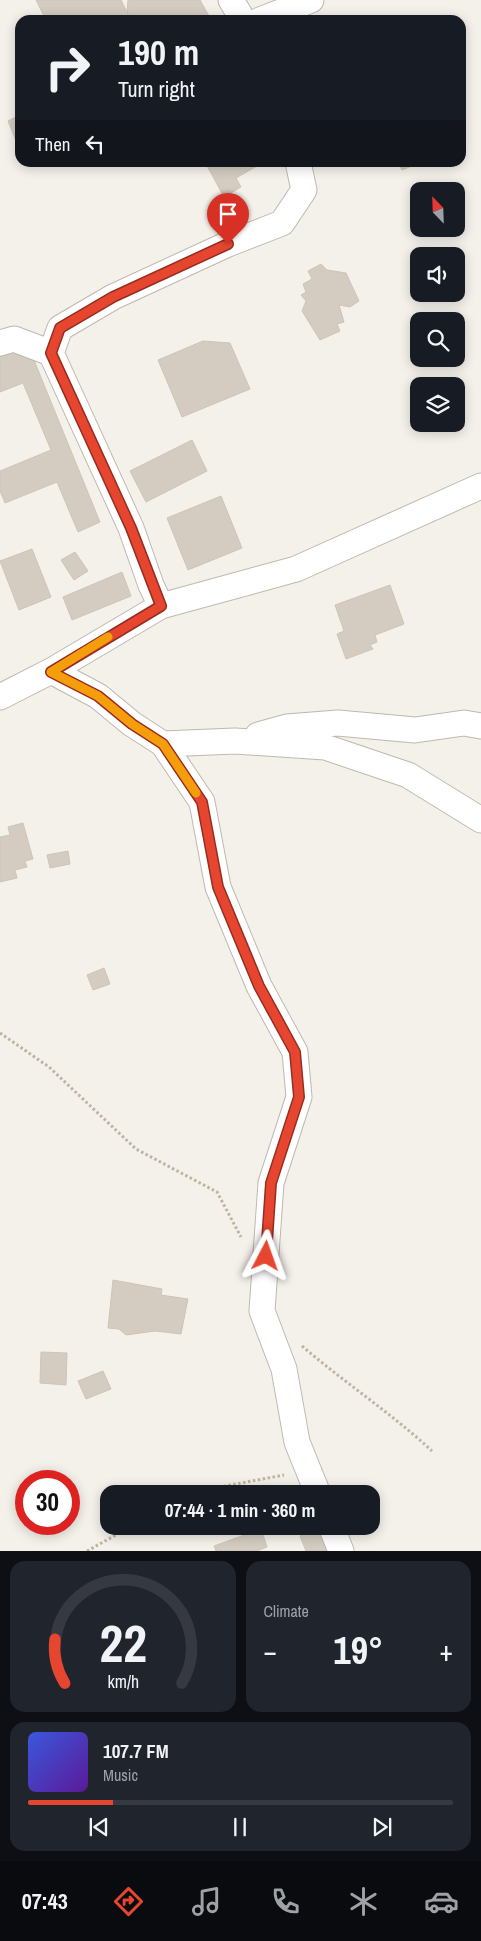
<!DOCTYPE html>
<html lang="en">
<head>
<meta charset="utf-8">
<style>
	:root { --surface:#171b24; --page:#20242c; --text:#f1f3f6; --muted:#9ea1a6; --line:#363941; --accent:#e6462f }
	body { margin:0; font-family:"Archivo Narrow",sans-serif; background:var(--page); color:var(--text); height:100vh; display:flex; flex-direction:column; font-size:19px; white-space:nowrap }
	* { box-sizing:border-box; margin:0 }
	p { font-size:16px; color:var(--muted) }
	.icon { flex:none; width:28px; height:28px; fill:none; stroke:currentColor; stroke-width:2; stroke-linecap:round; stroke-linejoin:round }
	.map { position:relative; height:1551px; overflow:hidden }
	.details { display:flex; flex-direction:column; gap:10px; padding:10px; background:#0d0f14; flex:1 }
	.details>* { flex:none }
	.guide { position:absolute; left:15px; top:15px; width:451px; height:152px; border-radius:15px; box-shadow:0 2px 12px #0003; background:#171b24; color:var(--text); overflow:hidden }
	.needle { width:32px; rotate:337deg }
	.fabs { position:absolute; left:410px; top:182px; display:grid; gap:10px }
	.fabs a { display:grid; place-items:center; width:55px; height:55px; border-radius:10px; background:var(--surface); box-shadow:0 2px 12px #0003; font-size:25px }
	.speed { position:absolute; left:15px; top:1470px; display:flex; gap:10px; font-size:25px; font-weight:700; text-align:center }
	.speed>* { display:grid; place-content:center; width:65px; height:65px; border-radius:50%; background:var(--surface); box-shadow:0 2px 12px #0003; line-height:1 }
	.speed .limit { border:8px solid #d22; background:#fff; color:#111 }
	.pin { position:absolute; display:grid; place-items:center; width:42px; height:42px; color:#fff; margin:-51px -21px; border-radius:50% 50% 50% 0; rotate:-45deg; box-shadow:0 0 5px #0007 }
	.pin .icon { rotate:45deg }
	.me { position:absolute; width:55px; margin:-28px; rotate:4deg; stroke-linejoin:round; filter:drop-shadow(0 0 4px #0008) }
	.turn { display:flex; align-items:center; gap:18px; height:105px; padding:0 20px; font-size:22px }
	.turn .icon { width:65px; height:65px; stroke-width:2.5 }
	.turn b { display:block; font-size:35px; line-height:42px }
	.then { display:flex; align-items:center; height:48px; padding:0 20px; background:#0003; gap:10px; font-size:19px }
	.big { font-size:38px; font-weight:700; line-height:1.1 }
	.details .tile { flex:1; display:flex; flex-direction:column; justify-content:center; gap:8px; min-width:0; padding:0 18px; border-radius:15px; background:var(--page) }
	.details .dial { align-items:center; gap:0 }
	.dial svg { height:130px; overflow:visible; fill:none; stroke:var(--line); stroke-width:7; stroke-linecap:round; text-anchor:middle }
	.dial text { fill:var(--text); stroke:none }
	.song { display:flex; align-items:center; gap:15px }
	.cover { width:60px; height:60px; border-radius:8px; background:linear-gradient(135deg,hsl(230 70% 55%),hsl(270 70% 35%)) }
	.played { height:5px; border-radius:2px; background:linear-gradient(90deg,var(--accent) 20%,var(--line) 20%) }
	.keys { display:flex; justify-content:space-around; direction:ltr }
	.heat { display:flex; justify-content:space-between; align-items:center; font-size:28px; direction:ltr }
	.details .tiles { flex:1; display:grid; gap:10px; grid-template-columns:1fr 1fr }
	.tile:last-child { grid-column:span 2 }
	.trip { position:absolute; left:100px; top:1485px; width:280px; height:50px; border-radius:15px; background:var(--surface); box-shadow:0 2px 12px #0003; font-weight:700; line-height:50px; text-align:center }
	.dock { display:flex; height:80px; justify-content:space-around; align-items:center; background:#090b0e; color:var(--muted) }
	.dock .icon { width:35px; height:35px }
	.dock .selected { color:var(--accent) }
	.dock b { font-size:22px; color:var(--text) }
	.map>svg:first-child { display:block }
</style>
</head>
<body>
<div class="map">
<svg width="481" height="1551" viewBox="0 0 481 1551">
	<rect width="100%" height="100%" fill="#f4f1eb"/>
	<path fill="#d4ccc1" stroke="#cfc4b5" d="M36,0H121L131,20H46Z
		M128,0H200L209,16L202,20H131L127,13Z
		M20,115V148H19L8,121Z
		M205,162H264L236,178L241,187L224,197Z
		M398,162H421L402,170Z
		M321,264L327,270L346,273L359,301L350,307L339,305L344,322L337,324L340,331L320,340L302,311L306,301L301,295L306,292L303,284L312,279L308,271Z
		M203,341L230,343L250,389L182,417L158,360Z
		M27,343L100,522L78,532L57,482L5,503L0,491V471L51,450L23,383L0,392V355Z
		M192,440L207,471L146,502L130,471Z
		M221,496L242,548L188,570L167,518Z
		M32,549L51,597L19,610L0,561Z
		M75,552L88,571L74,580L61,560Z
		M122,572L131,596L72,620L63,597Z
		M390,585L404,624L375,635L377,642L370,645L373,649L346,659L337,634L344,631L335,605Z
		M23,823L33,859L25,861L27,867L15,870L17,878L0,882V837L10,835L8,827Z
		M68,851L70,864L50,868L47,855Z
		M104,968L110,984L93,990L87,975Z
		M113,1280L162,1289L161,1295L188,1299L181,1334L155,1331L126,1335L119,1329L108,1328Z
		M41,1352L67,1353L66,1385L40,1383Z
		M103,1371L111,1389L86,1399L78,1381Z
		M319,1528L328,1551H306L300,1536Z
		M261,1529L267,1547L257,1551H216L214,1546Z"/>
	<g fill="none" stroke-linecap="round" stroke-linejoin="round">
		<g stroke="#bfb8ae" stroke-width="27">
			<path id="minor" d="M231,0L243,20
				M260,20L311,0
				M0,343L14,339L51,353L131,528L151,585L161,606
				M51,353L60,328L113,297L228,244L282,223L304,190L298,162
				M51,671L98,696L132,724L163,744L235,741L325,747L408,775L481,820
				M0,697L51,671L161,606L296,569L481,486
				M258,735L287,727L338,723L415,730L464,723L481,726
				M163,744L202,802L218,887L259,986L295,1052L299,1097L271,1183L262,1311L284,1369L297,1442L318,1494
				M331,1526L341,1551"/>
		</g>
		<path stroke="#bfb3a0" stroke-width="3" stroke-dasharray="2.5 2.5" stroke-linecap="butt" d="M0,1033L49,1067L136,1149L217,1192L241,1237
			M302,1346C345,1383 391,1413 432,1451
			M205,1494L220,1487L284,1475
			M87,1551L132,1526"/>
		<use href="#minor" stroke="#fff" stroke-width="25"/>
	</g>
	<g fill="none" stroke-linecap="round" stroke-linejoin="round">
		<g stroke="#962e1f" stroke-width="12">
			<path id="route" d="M228,244L113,297L60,328L51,353L131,528L161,606L51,672L98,696L132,724L163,744L202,802L218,887L259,986L295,1052L299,1097L271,1183L266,1256"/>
		</g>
		<use href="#route" stroke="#e6462f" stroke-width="9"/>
		<path stroke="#f59e0b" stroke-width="9" d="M108,637L51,672L98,696L132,724L163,744L196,793"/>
	</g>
</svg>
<div class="fabs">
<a><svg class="needle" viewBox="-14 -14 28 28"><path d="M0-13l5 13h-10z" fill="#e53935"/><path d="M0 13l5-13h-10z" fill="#9ea1a6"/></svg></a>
<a><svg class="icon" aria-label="sound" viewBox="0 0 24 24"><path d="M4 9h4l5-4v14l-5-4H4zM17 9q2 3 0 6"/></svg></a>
<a><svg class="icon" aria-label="search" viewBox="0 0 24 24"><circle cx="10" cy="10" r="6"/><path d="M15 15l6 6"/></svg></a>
<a><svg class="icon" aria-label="layers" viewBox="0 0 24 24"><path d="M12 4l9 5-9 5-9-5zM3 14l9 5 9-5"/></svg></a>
</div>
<div class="speed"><div class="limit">30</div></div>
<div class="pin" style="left:228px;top:244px;background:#d93025"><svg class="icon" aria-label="arrive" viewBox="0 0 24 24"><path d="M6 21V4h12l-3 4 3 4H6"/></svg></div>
<svg class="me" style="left:266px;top:1256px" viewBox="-20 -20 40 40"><path d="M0-17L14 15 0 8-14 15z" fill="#e6462f" stroke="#fff" stroke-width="4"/></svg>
<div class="trip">07:44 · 1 min · 360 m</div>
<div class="guide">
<div class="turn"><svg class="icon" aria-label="right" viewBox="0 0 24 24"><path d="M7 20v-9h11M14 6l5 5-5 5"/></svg><div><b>190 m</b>Turn right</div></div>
<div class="then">Then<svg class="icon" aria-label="left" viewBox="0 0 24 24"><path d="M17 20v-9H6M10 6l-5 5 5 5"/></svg></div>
</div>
</div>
<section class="details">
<div class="tiles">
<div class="tile dial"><svg viewBox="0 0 100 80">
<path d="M14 69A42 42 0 1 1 86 69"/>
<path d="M14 69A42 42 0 0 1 8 42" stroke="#e6462f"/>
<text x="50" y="56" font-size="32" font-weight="700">22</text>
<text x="50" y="72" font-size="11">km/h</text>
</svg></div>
<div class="tile"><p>Climate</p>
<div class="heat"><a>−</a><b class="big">19°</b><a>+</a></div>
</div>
<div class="tile">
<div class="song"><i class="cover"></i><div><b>107.7 FM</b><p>Music</p></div></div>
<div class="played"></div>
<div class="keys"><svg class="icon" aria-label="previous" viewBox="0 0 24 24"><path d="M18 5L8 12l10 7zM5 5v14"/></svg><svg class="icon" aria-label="pause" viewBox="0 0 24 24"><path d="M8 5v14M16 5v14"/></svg><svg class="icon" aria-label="next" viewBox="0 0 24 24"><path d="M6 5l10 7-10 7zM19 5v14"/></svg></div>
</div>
</div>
</section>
<nav class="dock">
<b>07:43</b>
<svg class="icon selected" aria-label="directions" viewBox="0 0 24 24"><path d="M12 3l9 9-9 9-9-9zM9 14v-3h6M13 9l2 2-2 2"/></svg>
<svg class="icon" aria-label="music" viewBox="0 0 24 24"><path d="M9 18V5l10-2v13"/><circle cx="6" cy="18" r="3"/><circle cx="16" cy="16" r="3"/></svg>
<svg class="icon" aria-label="phone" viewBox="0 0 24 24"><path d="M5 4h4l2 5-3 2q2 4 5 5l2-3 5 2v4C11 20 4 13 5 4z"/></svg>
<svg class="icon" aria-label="climate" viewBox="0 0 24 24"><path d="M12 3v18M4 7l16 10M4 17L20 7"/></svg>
<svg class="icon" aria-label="car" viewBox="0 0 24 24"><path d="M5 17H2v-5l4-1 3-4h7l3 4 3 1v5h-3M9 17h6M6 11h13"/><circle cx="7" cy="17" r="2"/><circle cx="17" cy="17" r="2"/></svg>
</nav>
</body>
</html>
